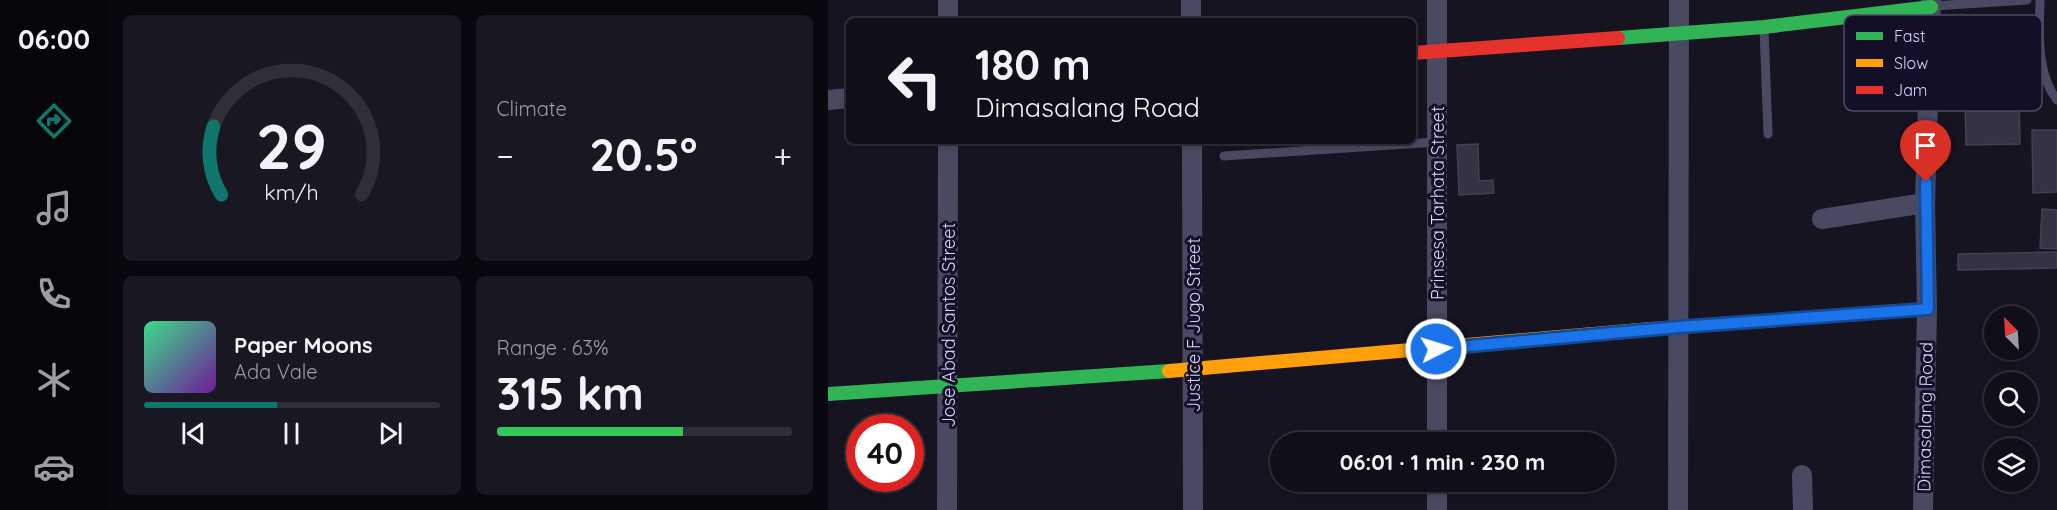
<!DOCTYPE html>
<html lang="en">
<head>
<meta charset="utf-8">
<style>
	:root { --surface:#100f19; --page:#191822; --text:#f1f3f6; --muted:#9c9ca2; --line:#302f38; --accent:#0f766e }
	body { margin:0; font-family:Quicksand,sans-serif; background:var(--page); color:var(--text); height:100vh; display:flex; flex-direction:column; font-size:22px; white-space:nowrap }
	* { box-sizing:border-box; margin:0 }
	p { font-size:20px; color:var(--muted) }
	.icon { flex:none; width:33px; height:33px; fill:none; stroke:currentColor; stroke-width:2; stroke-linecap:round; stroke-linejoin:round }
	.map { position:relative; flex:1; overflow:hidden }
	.details { display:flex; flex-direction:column; gap:15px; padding:15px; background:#09080e; width:720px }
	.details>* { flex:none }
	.banner { position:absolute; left:18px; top:18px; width:570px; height:126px; border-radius:9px; box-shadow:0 3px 9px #0003,0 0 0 2px var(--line); background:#100f19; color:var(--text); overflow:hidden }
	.needle { width:39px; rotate:336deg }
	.controls { position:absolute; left:1156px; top:306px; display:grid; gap:12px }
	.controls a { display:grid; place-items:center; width:54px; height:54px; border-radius:50%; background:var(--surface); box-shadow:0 3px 9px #0003,0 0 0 2px var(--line); font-size:30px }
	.speed { position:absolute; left:18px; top:414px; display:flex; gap:12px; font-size:30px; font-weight:700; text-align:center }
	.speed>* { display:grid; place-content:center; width:78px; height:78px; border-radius:50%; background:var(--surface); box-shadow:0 3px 9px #0003,0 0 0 2px var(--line); line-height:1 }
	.speed .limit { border:9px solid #d22; background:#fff; color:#111 }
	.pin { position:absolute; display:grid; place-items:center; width:51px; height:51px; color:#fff; margin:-62px -26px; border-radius:50% 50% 50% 0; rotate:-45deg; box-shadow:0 0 6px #0007 }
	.pin .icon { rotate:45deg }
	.me { position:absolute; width:66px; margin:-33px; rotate:85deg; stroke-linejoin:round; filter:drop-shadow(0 0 4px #0008) }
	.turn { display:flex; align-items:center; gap:21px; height:126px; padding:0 30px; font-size:27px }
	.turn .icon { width:78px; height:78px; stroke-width:2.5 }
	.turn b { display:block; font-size:42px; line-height:51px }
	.big { font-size:45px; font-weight:700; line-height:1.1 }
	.details .card { flex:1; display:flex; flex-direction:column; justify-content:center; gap:9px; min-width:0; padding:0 21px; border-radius:9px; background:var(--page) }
	.details .dial { align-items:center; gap:0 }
	.dial svg { height:156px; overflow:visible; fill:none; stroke:var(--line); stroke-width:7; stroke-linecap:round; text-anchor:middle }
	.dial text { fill:var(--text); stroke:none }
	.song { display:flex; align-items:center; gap:18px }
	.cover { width:72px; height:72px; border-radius:9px; background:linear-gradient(135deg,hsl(150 70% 55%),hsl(280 70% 35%)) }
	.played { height:6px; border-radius:3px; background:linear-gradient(90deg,var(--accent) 45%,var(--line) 45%) }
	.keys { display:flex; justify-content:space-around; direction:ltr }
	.heat { display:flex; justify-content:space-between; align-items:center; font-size:33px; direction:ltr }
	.charge { height:9px; border-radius:4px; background:linear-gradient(90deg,#34c759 63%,var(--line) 0) }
	.details .tiles { flex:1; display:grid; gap:15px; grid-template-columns:repeat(2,1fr) }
	.trip { position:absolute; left:442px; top:432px; width:345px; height:60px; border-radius:30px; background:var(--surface); box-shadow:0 3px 9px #0003,0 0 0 2px var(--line); font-weight:700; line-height:60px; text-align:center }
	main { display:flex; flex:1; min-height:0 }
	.menu { display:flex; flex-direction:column; width:108px; justify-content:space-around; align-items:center; background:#06060a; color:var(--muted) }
	.menu .icon { width:42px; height:42px }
	.menu .on { color:var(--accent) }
	.menu b { font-size:27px; color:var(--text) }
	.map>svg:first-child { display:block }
</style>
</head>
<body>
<main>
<nav class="menu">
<b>06:00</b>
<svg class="icon on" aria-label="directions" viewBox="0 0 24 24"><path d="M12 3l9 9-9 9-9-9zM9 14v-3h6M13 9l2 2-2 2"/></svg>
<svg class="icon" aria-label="music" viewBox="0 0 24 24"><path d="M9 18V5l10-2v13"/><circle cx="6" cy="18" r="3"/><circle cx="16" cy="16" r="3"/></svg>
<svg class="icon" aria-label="phone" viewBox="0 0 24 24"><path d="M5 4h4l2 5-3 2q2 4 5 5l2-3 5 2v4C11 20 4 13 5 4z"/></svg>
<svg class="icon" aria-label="climate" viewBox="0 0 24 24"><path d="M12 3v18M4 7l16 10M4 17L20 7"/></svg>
<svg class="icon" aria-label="car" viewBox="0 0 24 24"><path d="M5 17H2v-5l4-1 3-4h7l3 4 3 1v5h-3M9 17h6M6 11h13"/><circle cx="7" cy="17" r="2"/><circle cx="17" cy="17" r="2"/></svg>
</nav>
<section class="details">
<div class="tiles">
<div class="card dial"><svg viewBox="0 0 100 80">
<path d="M14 69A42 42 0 1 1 86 69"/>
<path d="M14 69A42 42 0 0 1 10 34" stroke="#0f766e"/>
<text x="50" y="56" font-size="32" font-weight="700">29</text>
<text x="50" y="72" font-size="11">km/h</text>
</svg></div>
<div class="card"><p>Climate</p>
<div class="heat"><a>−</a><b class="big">20.5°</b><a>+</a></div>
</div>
<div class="card">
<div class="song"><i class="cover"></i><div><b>Paper Moons</b><p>Ada Vale</p></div></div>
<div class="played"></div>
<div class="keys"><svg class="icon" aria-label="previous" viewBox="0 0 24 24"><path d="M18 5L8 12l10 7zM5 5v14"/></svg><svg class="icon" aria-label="pause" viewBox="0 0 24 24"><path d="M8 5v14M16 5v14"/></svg><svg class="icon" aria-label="next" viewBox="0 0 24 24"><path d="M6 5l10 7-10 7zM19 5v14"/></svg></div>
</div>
<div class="card"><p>Range · 63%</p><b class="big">315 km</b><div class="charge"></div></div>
</div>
</section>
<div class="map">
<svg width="1229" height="510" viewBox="0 0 1229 510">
	<rect width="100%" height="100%" fill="#161421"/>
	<path fill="#343243" stroke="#433f54" stroke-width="1.5" d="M1190,48L1192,144L1138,145L1136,50Z
		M1204,130H1229V192L1205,193Z
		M650,144L651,181L665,180L666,193L631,195L629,145Z
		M1214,209L1229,210V249L1212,248Z
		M1229,252V268L1130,270V254Z"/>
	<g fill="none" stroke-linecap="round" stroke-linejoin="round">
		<path stroke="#4a4962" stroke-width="9" d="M1212,0C1211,32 1208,73 1229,100
			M1105,6L1199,0
			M936,29L940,134
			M396,156L609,142"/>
		<path stroke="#4a4962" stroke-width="20" d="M120,0V21
			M363,0V21
			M0,100L21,98
			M364,141L365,510
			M994,219L1097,203
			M609,442V0
			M974,475L975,510
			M609,482V510
			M119,510L120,141
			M850,510L851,0
			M1095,510L1099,309L1097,203L1103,0"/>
		<path stroke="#30b455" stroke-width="14" d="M790,38L936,27L1103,7
			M0,394L341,371"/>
		<path stroke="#ff9f0a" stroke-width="14" d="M341,371L823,329"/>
		<path stroke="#e5322d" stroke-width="14" d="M585,53L790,38
			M823,329L1099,309"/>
	</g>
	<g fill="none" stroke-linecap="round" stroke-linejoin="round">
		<g stroke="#114b97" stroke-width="15">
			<path id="route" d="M608,349L851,327L1100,309L1098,182"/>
		</g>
		<use href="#route" stroke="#1a73e8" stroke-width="10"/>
	</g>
	<g text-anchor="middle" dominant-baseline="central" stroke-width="6" stroke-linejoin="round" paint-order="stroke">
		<g font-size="18" fill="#d9d4ff" stroke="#130f26">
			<text transform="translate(609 203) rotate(-90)">Prinsesa Tarhata Street</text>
			<text transform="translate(120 325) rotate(-90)">Jose Abad Santos Street</text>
			<text transform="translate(365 325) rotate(-90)">Justice F Jugo Street</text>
			<text transform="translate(1097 417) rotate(-89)">Dimasalang Road</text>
		</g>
	</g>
	<rect x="1016" y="15" width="198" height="96" rx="9" fill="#130f26" stroke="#4e4a67" stroke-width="1.5"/>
	<rect x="1028" y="32" width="27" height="8" fill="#30b455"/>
	<rect x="1028" y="59" width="27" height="8" fill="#ff9f0a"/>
	<rect x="1028" y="86" width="27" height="8" fill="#e5322d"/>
	<g font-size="16" fill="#d9d4ff">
		<text x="1066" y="42">Fast</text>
		<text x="1066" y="69">Slow</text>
		<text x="1066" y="96">Jam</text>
	</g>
</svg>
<div class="controls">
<a><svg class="needle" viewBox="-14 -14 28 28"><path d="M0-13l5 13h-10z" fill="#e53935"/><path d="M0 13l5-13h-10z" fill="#9c9ca2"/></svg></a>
<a><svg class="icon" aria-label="search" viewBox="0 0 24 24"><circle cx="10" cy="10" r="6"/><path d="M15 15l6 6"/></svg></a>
<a><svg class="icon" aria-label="layers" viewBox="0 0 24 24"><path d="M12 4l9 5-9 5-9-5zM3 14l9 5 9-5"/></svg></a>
</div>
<div class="speed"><div class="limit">40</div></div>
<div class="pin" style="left:1098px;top:182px;background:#d93025"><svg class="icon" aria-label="arrive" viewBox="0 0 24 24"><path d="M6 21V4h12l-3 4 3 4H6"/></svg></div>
<svg class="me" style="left:608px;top:349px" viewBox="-20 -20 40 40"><circle r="17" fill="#1a73e8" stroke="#fff" stroke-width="3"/><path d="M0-11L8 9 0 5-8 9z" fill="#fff"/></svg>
<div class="trip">06:01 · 1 min · 230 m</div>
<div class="banner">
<div class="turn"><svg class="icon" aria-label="left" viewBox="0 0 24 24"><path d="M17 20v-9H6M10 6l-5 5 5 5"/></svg><div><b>180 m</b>Dimasalang Road</div></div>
</div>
</div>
</main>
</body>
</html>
